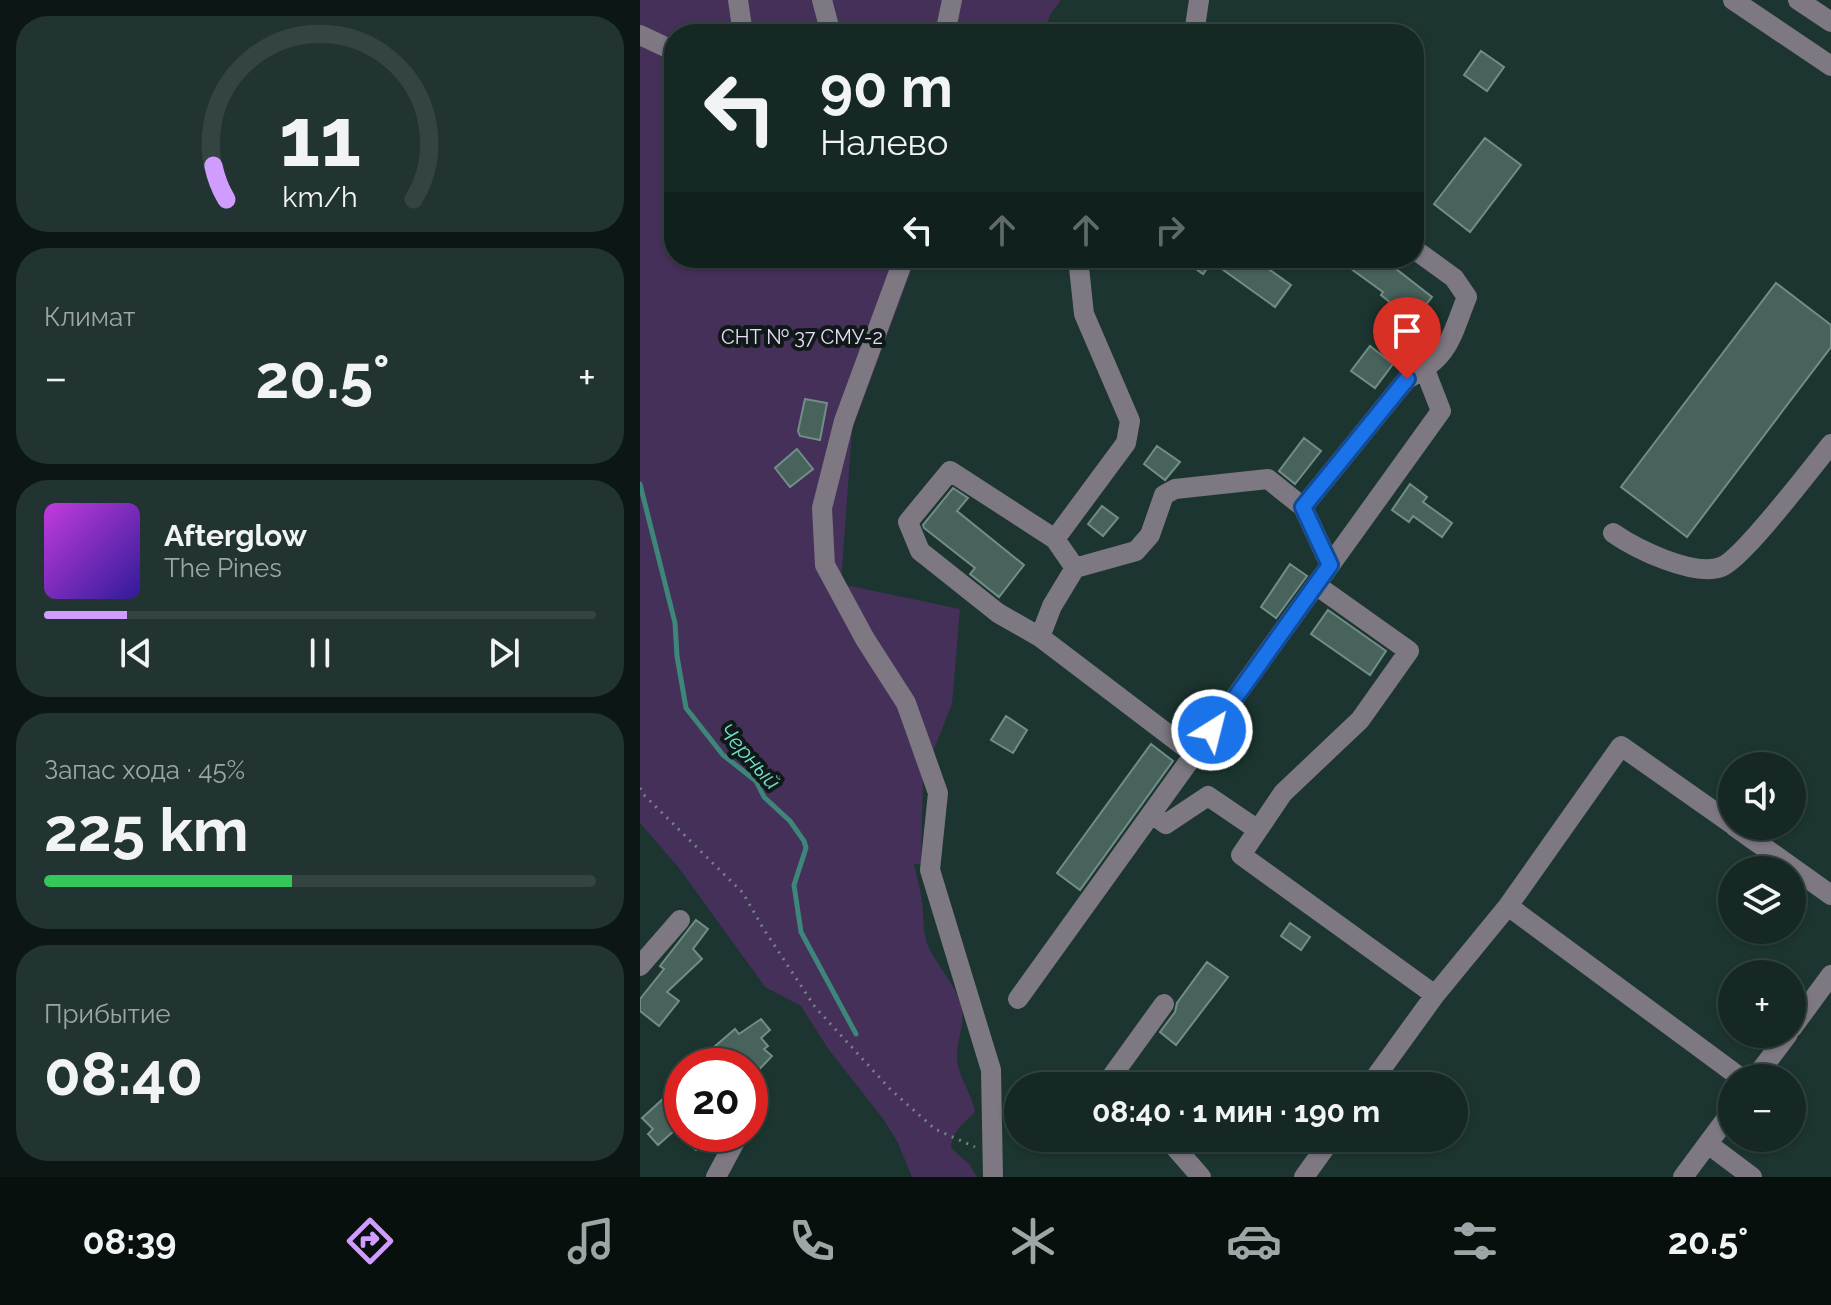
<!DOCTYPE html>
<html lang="ru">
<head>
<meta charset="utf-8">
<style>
	:root { --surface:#152824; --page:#223431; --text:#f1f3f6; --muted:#9da6a6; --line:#344441; --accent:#d09dff }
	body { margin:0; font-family:Raleway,sans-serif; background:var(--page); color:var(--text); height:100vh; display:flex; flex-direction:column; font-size:30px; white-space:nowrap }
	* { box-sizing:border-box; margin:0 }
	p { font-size:26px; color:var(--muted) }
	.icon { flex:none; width:44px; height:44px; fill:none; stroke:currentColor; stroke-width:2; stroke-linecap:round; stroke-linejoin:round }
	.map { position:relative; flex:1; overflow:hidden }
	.details { display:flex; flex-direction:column; gap:16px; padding:16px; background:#0c1614; width:640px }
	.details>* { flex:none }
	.hud { position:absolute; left:24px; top:24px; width:760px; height:244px; border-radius:32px; box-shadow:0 2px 6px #0004,0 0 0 2px var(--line); background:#152824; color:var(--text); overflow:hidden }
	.controls { position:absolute; left:1078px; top:752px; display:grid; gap:16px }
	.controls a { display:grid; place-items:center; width:88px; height:88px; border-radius:50%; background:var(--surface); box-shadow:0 2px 6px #0004,0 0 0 2px var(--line); font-size:40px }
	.speed { position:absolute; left:24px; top:1048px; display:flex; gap:16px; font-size:40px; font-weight:700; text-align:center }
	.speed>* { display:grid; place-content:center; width:104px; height:104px; border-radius:50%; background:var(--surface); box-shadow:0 2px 6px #0004,0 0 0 2px var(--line); line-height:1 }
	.speed .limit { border:12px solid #d22; background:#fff; color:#111 }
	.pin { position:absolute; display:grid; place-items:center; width:68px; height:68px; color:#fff; margin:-82px -34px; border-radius:50% 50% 50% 0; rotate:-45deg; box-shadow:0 0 8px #0007 }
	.pin .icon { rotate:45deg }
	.me { position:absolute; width:88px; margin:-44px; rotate:36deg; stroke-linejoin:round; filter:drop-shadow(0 0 6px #0008) }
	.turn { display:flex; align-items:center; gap:28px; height:168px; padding:0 24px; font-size:36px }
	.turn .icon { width:104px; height:104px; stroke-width:2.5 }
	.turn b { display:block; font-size:56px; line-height:68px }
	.lanes { display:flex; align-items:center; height:76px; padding:0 24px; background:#0003; justify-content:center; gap:40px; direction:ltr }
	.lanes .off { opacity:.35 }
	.big { font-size:60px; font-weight:700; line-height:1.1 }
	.details .widget { flex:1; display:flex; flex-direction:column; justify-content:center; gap:12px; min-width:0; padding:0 28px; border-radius:32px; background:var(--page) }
	.details .dial { align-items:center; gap:0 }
	.dial svg { height:208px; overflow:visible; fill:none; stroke:var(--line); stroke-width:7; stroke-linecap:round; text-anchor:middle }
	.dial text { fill:var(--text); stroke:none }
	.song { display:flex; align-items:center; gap:24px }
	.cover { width:96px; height:96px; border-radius:12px; background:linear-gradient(135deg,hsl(290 70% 55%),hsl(250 70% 35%)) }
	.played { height:8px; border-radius:4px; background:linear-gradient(90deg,var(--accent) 15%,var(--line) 15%) }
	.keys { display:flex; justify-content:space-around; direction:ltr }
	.heat { display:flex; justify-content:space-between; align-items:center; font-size:44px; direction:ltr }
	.charge { height:12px; border-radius:6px; background:linear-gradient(90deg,#34c759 45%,var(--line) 0) }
	.trip { position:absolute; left:364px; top:1072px; width:464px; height:80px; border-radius:40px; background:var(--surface); box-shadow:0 2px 6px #0004,0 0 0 2px var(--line); font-weight:700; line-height:80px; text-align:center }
	.tab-bar { display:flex; height:128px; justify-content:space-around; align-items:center; background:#08100e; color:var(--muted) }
	.tab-bar .icon { width:56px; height:56px }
	.tab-bar .current { color:var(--accent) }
	.tab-bar b { font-size:36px; color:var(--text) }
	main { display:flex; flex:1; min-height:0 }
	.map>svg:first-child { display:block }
</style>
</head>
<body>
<main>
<section class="details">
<div class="widget dial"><svg viewBox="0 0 100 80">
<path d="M14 69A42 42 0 1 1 86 69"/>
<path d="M14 69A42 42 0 0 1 9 56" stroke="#d09dff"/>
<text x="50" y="56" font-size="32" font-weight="700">11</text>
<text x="50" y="72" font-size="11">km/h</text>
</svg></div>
<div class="widget"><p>Климат</p>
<div class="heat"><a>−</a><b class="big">20.5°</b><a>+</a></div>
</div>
<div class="widget">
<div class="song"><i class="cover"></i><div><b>Afterglow</b><p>The Pines</p></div></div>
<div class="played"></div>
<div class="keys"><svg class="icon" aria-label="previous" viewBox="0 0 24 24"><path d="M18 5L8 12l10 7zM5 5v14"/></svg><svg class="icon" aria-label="pause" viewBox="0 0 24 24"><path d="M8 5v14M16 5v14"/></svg><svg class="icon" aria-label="next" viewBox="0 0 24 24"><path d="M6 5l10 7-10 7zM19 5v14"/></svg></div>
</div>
<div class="widget"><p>Запас хода · 45%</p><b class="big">225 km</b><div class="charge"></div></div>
<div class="widget"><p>Прибытие</p><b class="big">08:40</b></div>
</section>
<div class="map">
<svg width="1191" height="1177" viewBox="0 0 1191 1177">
	<rect width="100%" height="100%" fill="#1c3530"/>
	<path fill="#443058" d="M0,0H421L410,15L404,34H34V258H276L212,430L201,584L320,609L312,704L283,777L281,864H274C277,876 280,888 282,901C284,917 282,934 290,950C299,968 314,983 321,1004C327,1026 313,1046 318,1066C322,1082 332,1095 335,1112C323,1125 313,1129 311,1148L329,1164L337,1177H272L258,1143L244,1120L189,1050L161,1006L125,987L39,868L0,823Z"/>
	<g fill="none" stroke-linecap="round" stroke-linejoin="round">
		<path stroke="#3e8679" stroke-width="5" d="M0,484L35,623L37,656L46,708L83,755L116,781L124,797L150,821L164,841L166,848L154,885L161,932L216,1034"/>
	</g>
	<path fill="#48625c" stroke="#728d87" stroke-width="2" d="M841,51L864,67L847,91L824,75Z
		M845,138L881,165L830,232L794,204Z
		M541,258H613L651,285L635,307L572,262L563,274Z
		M696,258H742L792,297L773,321L741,295L743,292Z
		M1136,283L1191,325V347L1047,537L981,487Z
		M730,346L753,364L735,388L711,371Z
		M165,399L187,403L180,440L160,436L158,431Z
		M664,438L681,451L655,484L639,471Z
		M517,446L540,462L525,480L504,464Z
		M157,449L173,469L150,487L135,468Z
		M770,484L787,497L783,502L812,523L802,537L773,516L769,522L752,510Z
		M313,488L328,498L317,511L384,565L359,597L330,574L335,568L284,528L283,525Z
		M462,506L478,518L463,536L448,524Z
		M650,564L667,576L636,618L621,607Z
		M688,610L746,651L730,675L671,634Z
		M366,716L387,730L373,753L351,740Z
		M511,744L533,761L440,890L417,873Z
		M56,920L68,929L53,949L62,959L27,992L39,1001L19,1026L0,1011V999L24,969L20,966Z
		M650,923L670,937L661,950L641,936Z
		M567,962L588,977L536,1045L520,1032L535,1012L537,1003Z
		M121,1019L130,1030L121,1038L128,1046L124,1049L132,1056L110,1079V1066H52L95,1029L99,1034Z
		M25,1097L42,1114V1134H72L56,1150L35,1130L18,1145L8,1134L13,1129L2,1118Z"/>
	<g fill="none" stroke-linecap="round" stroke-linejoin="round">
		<path stroke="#718681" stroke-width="3" stroke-dasharray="2 6" stroke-linecap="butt" d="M0,788L3,794L103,893L123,928L175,1007L251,1090L295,1129L335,1147"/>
		<path stroke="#7d7882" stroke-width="20" d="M98,0L103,34
			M182,0L191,34
			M1093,0L1191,66
			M1158,0L1191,22
			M305,34L312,0
			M554,34L559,0
			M0,35L34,51
			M264,258L204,421L182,508L185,565L225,639L266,703L298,793L290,870L351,1070L353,1177
			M663,507L767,379C810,357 810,339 827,297L814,278L774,249
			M973,533C996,549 1053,577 1081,567C1102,560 1173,466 1191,444
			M415,539L310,471L268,522L280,551L358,613L400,637L554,754
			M435,568L415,539L486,443L490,421L444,314L438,258
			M676,585L769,651L720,720L643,793L601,855L795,995
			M400,637L412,606L435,568L496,551L510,535L524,495L535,489L628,479L663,507L690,565
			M512,814L526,824L568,796L618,830
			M1094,826L1191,895
			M868,906L981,746L1092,824
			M0,966L40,920
			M378,999L801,411L785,370
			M1152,1028L1191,975
			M1115,1078L1148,1034
			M480,1086L472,1076L524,1004
			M729,1086L795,995L868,906L1101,1078
			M527,1138L561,1177
			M1068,1144L1112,1177
			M76,1177L99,1134
			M664,1177L692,1138
			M1043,1177L1092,1111"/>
	</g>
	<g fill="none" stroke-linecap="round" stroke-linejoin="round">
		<g stroke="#114b97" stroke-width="20">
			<path id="route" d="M572,730L690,565L663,507L767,379"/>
		</g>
		<use href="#route" stroke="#1a73e8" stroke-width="14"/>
	</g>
	<g text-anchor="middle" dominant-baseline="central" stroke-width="8" stroke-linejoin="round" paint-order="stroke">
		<g font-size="20" fill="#e9dbf9" stroke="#0f1a18">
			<text x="162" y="337">СНТ № 37 СМУ-2</text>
		</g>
		<g font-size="22" font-style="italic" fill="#70ddc8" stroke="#0f1a18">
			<text transform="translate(110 756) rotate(48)">Черный</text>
		</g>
	</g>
</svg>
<div class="controls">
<a><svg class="icon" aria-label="sound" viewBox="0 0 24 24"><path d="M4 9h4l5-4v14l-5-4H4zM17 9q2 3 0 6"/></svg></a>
<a><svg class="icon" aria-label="layers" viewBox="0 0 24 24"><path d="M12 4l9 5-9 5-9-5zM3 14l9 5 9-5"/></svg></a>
<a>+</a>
<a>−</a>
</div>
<div class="speed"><div class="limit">20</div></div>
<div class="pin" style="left:767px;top:379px;background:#d93025"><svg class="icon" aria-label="arrive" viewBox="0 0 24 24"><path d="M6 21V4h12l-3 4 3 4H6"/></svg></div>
<svg class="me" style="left:572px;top:730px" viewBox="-20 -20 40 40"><circle r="17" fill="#1a73e8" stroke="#fff" stroke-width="3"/><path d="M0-11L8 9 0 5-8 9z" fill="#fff"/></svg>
<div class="trip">08:40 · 1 мин · 190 m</div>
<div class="hud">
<div class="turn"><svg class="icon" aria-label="left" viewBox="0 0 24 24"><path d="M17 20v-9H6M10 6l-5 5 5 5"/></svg><div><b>90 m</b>Налево</div></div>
<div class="lanes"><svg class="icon" aria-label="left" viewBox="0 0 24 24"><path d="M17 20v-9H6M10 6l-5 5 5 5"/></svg><svg class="icon off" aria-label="ahead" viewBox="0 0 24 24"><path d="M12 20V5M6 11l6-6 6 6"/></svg><svg class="icon off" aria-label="ahead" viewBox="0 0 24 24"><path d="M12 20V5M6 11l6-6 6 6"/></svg><svg class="icon off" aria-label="right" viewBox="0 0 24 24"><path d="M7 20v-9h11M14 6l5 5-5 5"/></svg></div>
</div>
</div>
</main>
<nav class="tab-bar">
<b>08:39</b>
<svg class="icon current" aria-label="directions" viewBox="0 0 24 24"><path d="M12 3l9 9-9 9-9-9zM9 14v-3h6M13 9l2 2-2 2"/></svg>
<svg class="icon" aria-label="music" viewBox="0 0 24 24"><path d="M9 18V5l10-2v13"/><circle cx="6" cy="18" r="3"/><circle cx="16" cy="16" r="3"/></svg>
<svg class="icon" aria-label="phone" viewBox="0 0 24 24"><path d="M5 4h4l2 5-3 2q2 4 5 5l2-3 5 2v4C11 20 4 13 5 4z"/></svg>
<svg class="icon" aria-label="climate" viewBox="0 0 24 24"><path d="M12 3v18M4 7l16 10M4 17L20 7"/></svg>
<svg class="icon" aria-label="car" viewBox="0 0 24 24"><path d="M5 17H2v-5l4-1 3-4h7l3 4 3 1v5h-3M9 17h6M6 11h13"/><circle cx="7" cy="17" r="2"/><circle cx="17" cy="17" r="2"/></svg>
<svg class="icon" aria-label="filters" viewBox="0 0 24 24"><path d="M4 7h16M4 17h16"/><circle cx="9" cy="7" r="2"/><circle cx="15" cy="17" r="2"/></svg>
<b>20.5°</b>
</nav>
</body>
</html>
